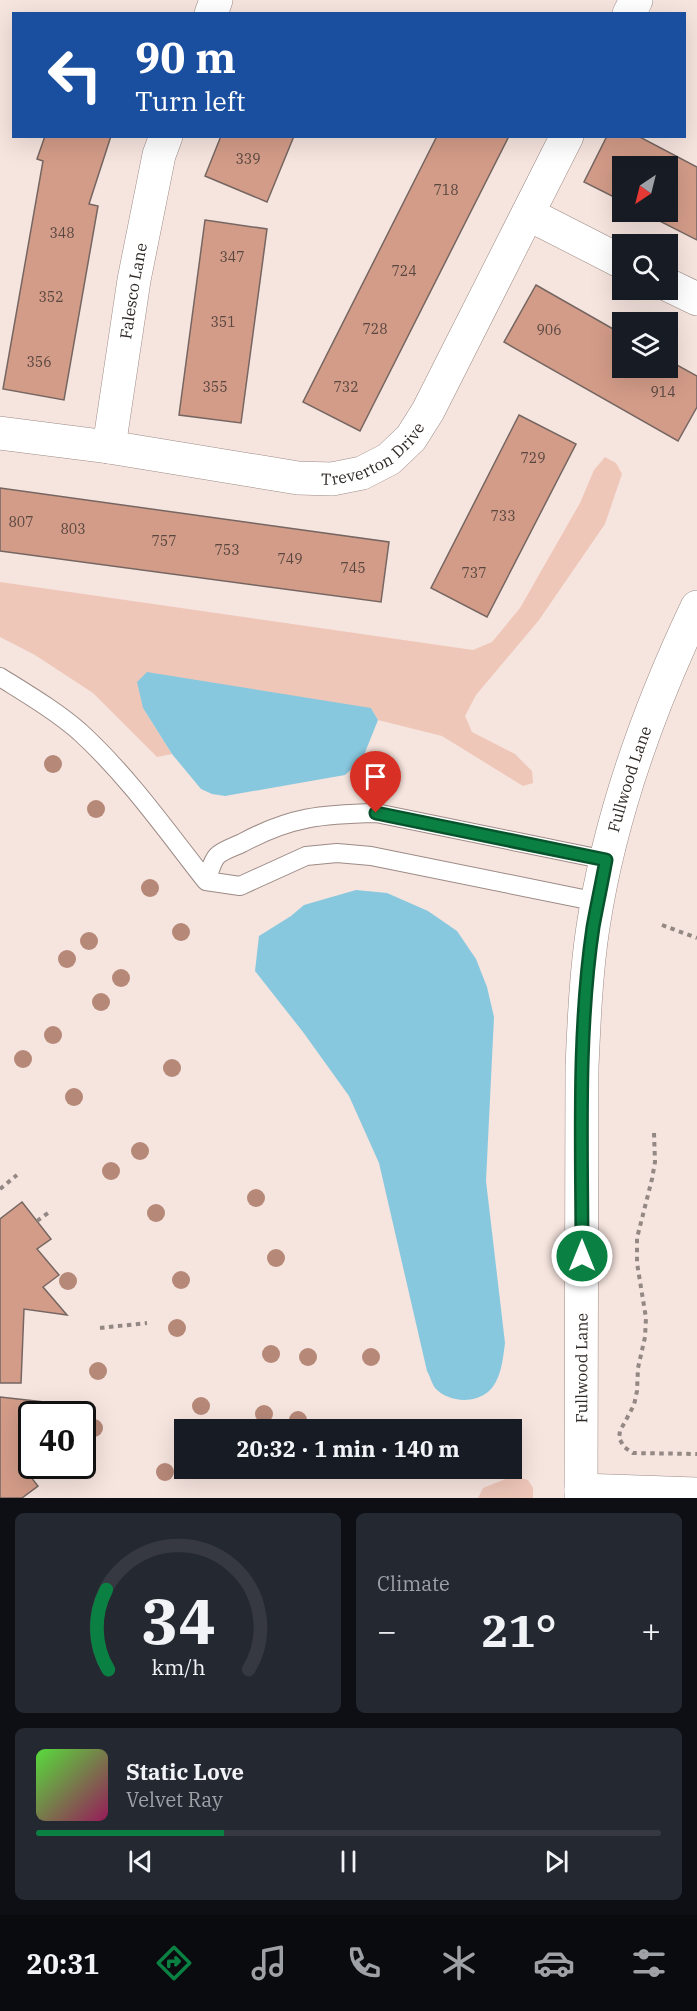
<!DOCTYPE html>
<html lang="en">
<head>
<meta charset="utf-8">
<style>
	:root { --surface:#171b24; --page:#242831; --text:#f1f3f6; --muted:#9ea1a6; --line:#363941; --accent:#0b8043 }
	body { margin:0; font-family:"IBM Plex Serif",serif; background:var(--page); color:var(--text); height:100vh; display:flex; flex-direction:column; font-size:22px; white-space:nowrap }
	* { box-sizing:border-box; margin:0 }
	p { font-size:20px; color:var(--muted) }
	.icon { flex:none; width:33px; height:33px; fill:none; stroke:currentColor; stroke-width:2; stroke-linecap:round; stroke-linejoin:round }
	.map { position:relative; height:1498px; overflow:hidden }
	.drawer { display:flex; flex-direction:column; gap:15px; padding:15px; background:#0d0f14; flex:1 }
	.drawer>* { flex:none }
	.top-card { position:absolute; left:12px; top:12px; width:674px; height:126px; border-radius:0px; box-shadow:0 6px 24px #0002; background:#1a4fa0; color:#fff; overflow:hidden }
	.needle { width:39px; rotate:215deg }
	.tools { position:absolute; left:612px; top:156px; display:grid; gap:12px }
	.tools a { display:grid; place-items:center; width:66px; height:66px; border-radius:0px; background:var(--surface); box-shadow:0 6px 24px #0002; font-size:30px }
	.speed { position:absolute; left:18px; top:1401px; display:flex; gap:12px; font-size:30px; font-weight:700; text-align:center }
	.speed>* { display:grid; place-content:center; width:78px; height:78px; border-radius:50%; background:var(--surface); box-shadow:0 6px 24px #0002; line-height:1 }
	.speed .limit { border:3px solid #111; border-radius:9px; background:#fff; color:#111 }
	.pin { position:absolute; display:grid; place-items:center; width:51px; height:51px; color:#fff; margin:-62px -26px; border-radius:50% 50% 50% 0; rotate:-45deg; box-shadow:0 0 6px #0007 }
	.pin .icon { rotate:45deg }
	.me { position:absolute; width:66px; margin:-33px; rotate:0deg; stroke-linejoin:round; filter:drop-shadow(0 0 4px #0008) }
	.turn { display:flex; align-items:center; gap:21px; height:126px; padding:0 24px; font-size:27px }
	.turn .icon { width:78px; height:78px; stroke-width:2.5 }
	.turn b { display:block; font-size:42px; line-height:51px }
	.big { font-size:45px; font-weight:700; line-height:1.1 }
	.drawer .widget { flex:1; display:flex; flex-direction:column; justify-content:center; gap:9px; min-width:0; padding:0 21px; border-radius:9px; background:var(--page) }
	.drawer .dial { align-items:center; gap:0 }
	.dial svg { height:156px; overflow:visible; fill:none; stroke:var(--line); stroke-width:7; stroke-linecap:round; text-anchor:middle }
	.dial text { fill:var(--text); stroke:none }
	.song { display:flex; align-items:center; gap:18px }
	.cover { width:72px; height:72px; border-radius:9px; background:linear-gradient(135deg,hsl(110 70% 55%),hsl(330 70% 35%)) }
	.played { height:6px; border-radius:3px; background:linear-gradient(90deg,var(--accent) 30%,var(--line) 30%) }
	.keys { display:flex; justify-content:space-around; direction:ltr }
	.heat { display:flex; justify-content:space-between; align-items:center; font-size:33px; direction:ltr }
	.drawer .tiles { flex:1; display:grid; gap:15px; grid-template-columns:1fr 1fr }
	.widget:last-child { grid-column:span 2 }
	.trip { position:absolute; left:174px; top:1419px; width:348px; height:60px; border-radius:0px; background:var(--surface); box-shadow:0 6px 24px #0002; font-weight:700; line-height:60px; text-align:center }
	.dock { display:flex; height:96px; justify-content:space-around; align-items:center; background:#090b0e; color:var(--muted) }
	.dock .icon { width:42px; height:42px }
	.dock .selected { color:var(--accent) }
	.dock b { font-size:27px; color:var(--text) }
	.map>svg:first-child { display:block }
</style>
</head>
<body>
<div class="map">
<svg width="697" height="1498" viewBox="0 0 697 1498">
	<rect width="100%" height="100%" fill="#f6e4de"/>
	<path fill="#efc7b9" d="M605,457L616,463L622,474L605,524L539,620L476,695L465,716L472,732L515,754L532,771L533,783L523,786L442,736L378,720L371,708H143L172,754L157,757L93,693L35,655L0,637V582L473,650L492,642L520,608L580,503L594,470Z
		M513,1476L528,1480L533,1488V1498H478L483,1488Z"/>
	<path fill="#88c8de" d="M147,672L371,708L378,720L362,760L345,775L225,796L212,794L201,789L172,754L143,708L137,682Z
		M356,890L387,893L428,911L457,931L476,959L487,987L494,1017L486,1181L505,1343C503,1359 501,1381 488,1392C473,1404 448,1402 435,1388C432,1384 430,1376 427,1371L379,1163L349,1096L303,1032L255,971L259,936L291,916L304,905Z"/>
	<path fill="#d39c89" stroke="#766661" stroke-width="1.5" d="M45,136H111L89,204L98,206L64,400L3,389L43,161L37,159Z
		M221,136H294L267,202L205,176Z
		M437,136H509L360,431L303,402Z
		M607,136H638L697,167V240L642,212H668V166H622V201L584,182Z
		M205,220L267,229L241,423L179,415Z
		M536,285L622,334V368H668V360L697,376V407L678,441L504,342Z
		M519,415L576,444L487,617L431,588Z
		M0,488L389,542L381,602L0,551Z
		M22,1202L51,1239L37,1249L59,1275L43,1287L67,1315L24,1309L21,1383H0V1219Z
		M0,1397L54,1403L39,1414H32V1467L26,1471L38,1486L22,1498H0Z"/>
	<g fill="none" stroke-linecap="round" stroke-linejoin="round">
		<g stroke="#9c8b86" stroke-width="20">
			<path id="lane" d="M0,677C27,694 56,711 80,732C128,776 166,830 206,881L240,886L306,856L337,853L371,856L598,902
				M206,881C209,874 212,861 217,856C223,850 234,847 242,843C290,817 322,814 376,813L606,860"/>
		</g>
		<g stroke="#9c8b86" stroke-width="34">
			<g id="street">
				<path d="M211,14L216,0"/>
				<path d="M629,14L636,0"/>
				<path d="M528,214L622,262"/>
				<path d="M668,285L697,299"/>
				<path id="s1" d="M0,433L109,447L298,478L332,479L362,473L389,459L411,438L428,411L567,136"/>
				<path id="s2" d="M109,447L134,280L159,155L166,136"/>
				<path d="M581,1490L697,1494"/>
			</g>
		</g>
		<g stroke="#9c8b86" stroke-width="34">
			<g id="secondary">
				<path id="s3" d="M581,1498L582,1067C584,1021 586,973 593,927C610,815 649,708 697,607"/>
			</g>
		</g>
		<path stroke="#948884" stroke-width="4" stroke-dasharray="4.5 4.5" stroke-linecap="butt" d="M662,925L697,938
			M654,1133L655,1162L652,1179L637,1238V1263L646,1318L645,1337L638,1368L637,1391L634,1405L620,1431L619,1438L624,1447L633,1453L697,1454
			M0,1189L17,1175
			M37,1221L48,1213
			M100,1328L147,1323"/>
		<use href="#lane" stroke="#fff" stroke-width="18"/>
		<use href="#street" stroke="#fff" stroke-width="33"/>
		<use href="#secondary" stroke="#fff" stroke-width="33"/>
	</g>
	<g fill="#b68878">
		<circle cx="53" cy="764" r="9"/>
		<circle cx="96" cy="809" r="9"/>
		<circle cx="150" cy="888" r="9"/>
		<circle cx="181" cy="932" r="9"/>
		<circle cx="89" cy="941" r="9"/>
		<circle cx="67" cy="959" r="9"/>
		<circle cx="121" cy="978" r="9"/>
		<circle cx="101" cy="1002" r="9"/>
		<circle cx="53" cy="1035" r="9"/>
		<circle cx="23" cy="1059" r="9"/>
		<circle cx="172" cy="1068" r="9"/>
		<circle cx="74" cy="1097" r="9"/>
		<circle cx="140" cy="1151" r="9"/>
		<circle cx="111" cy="1171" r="9"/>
		<circle cx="256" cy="1198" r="9"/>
		<circle cx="156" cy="1213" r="9"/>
		<circle cx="276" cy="1258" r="9"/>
		<circle cx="181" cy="1280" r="9"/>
		<circle cx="68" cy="1281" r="9"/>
		<circle cx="177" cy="1328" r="9"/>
		<circle cx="271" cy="1354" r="9"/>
		<circle cx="308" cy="1357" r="9"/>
		<circle cx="371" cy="1357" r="9"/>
		<circle cx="98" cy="1371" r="9"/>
		<circle cx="201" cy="1406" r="9"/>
		<circle cx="264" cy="1414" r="9"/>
		<circle cx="298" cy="1420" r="9"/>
		<circle cx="94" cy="1428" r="9"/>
		<circle cx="165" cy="1472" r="9"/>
	</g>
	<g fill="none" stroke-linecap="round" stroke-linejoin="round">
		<g stroke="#07532c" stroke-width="15">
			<path id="route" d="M376,813L606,860C602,882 597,905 593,927C577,1035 582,1146 582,1256"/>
		</g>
		<use href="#route" stroke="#0b8043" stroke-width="10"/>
	</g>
	<g text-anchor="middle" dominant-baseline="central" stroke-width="4.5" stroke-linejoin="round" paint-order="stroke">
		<g font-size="14" fill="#58463f">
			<text x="248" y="159">339</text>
			<text x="446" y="190">718</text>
			<text x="62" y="233">348</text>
			<text x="232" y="257">347</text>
			<text x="404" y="271">724</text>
			<text x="51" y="297">352</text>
			<text x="223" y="322">351</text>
			<text x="375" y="329">728</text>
			<text x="549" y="330">906</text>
			<text x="39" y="362">356</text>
			<text x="215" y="387">355</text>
			<text x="346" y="387">732</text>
			<text x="663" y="392">914</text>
			<text x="533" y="458">729</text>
			<text x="503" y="516">733</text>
			<text x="21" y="522">807</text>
			<text x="73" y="529">803</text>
			<text x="164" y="541">757</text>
			<text x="227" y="550">753</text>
			<text x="290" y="559">749</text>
			<text x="353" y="568">745</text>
			<text x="474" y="573">737</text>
		</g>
		<g font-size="16" fill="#2f2926" stroke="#fef3ef">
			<text stroke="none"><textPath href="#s2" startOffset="158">Falesco Lane</textPath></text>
			<text stroke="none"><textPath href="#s1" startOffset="384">Treverton Drive</textPath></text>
			<text stroke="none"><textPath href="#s3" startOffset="724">Fullwood Lane</textPath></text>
			<text stroke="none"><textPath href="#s3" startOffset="130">Fullwood Lane</textPath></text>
		</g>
	</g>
</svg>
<div class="tools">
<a><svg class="needle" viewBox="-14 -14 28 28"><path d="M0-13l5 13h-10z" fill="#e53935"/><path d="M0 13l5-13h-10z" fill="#9ea1a6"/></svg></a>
<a><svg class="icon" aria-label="search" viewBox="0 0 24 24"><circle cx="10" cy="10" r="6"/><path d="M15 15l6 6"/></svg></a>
<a><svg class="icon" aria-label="layers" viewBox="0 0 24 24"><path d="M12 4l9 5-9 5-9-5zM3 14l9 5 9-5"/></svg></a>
</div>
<div class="speed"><div class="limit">40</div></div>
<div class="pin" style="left:376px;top:813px;background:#d93025"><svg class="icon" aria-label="arrive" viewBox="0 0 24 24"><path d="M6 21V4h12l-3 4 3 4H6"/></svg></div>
<svg class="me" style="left:582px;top:1256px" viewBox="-20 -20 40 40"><circle r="17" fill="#0b8043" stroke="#fff" stroke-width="3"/><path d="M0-11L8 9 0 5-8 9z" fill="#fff"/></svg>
<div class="trip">20:32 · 1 min · 140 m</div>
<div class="top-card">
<div class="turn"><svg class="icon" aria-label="left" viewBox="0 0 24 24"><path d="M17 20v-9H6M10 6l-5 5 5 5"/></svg><div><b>90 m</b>Turn left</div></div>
</div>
</div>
<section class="drawer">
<div class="tiles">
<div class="widget dial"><svg viewBox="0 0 100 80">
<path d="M14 69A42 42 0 1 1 86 69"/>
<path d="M14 69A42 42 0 0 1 13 28" stroke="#0b8043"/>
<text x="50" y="56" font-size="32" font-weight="700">34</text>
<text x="50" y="72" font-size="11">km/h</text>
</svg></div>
<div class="widget"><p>Climate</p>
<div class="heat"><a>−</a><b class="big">21°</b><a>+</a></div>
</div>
<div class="widget">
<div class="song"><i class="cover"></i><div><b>Static Love</b><p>Velvet Ray</p></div></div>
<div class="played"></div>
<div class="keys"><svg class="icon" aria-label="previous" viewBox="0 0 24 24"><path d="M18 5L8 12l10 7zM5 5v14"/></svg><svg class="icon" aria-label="pause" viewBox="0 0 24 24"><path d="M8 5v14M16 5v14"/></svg><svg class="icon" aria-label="next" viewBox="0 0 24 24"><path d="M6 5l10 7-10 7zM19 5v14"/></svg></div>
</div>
</div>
</section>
<nav class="dock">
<b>20:31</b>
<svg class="icon selected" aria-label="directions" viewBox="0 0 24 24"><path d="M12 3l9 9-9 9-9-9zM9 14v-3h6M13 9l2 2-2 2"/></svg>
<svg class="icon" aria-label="music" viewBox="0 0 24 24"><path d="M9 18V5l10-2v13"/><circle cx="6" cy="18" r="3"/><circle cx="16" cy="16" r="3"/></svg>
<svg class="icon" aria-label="phone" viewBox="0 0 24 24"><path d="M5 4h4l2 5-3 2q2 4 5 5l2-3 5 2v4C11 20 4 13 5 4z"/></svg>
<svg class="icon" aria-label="climate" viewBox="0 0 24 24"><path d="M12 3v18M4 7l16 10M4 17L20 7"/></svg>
<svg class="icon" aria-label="car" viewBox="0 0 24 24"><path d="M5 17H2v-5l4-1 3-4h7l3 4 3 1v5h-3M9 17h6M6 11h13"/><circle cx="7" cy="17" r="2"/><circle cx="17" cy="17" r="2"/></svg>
<svg class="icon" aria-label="filters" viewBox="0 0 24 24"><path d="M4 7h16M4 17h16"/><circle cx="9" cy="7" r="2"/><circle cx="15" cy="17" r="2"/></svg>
</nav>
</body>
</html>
